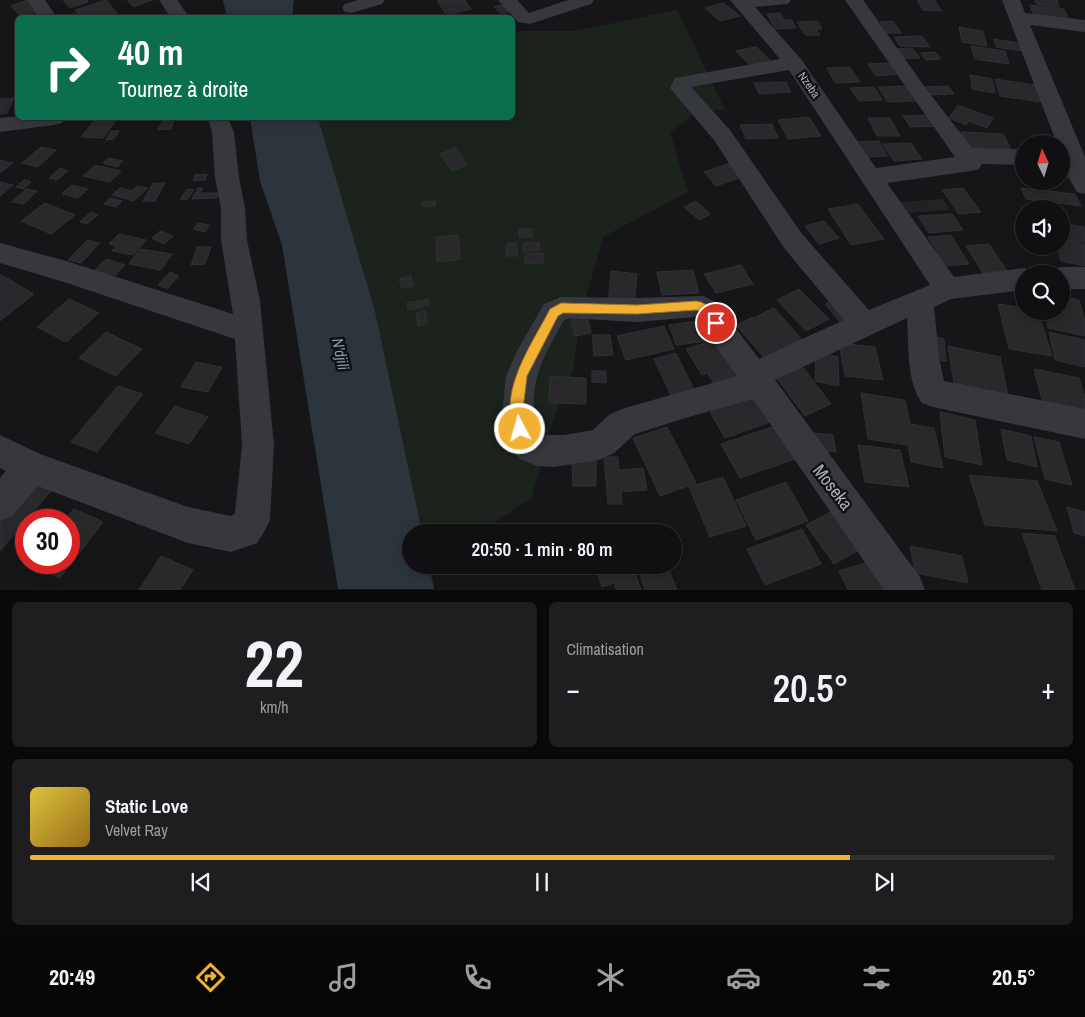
<!DOCTYPE html>
<html lang="fr">
<head>
<meta charset="utf-8">
<style>
	:root { --surface:#101012; --page:#1e1e20; --text:#f1f3f6; --muted:#9c9d9f; --line:#303032; --accent:#f2b134 }
	body { margin:0; font-family:"Archivo Narrow",sans-serif; background:var(--page); color:var(--text); height:100vh; display:flex; flex-direction:column; font-size:19px; white-space:nowrap }
	* { box-sizing:border-box; margin:0 }
	p { font-size:16px; color:var(--muted) }
	.icon { flex:none; width:28px; height:28px; fill:none; stroke:currentColor; stroke-width:2; stroke-linecap:round; stroke-linejoin:round }
	.map { position:relative; height:590px; overflow:hidden }
	.details { display:flex; flex-direction:column; gap:12px; padding:12px; background:#09090a; flex:1 }
	.details>* { flex:none }
	.guide { position:absolute; left:15px; top:15px; width:500px; height:105px; border-radius:8px; box-shadow:0 2px 12px #0003,0 0 0 1px var(--line); background:#0b6e4f; color:#fff; overflow:hidden }
	.needle { width:32px; rotate:356deg }
	.buttons { position:absolute; left:1015px; top:135px; display:grid; gap:10px }
	.buttons a { display:grid; place-items:center; width:55px; height:55px; border-radius:50%; background:var(--surface); box-shadow:0 2px 12px #0003,0 0 0 1px var(--line); font-size:25px }
	.speed { position:absolute; left:15px; top:509px; display:flex; gap:10px; font-size:25px; font-weight:700; text-align:center }
	.speed>* { display:grid; place-content:center; width:65px; height:65px; border-radius:50%; background:var(--surface); box-shadow:0 2px 12px #0003,0 0 0 1px var(--line); line-height:1 }
	.speed .limit { border:8px solid #d22; background:#fff; color:#111 }
	.pin { position:absolute; display:grid; place-items:center; width:42px; height:42px; color:#fff; margin:-21px; border:2px solid #fff; border-radius:50%; box-shadow:0 1px 5px #0007 }
	.me { position:absolute; width:55px; margin:-28px; rotate:354deg; stroke-linejoin:round; filter:drop-shadow(0 0 4px #0008) }
	.turn { display:flex; align-items:center; gap:18px; height:105px; padding:0 20px; font-size:22px }
	.turn .icon { width:65px; height:65px; stroke-width:2.5 }
	.turn b { display:block; font-size:35px; line-height:42px }
	.big { font-size:38px; font-weight:600; line-height:1.1 }
	.details .widget { flex:1; display:flex; flex-direction:column; justify-content:center; gap:8px; min-width:0; padding:0 18px; border-radius:8px; background:var(--page) }
	.details .dial { align-items:center; gap:0 }
	.dial b { font-size:65px; line-height:1 }
	.song { display:flex; align-items:center; gap:15px }
	.cover { width:60px; height:60px; border-radius:8px; background:linear-gradient(135deg,hsl(50 70% 55%),hsl(40 70% 35%)) }
	.played { height:5px; border-radius:2px; background:linear-gradient(90deg,var(--accent) 80%,var(--line) 80%) }
	.keys { display:flex; justify-content:space-around; direction:ltr }
	.heat { display:flex; justify-content:space-between; align-items:center; font-size:28px; direction:ltr }
	.details .tiles { flex:1; display:grid; gap:12px; grid-template-columns:1fr 1fr }
	.widget:last-child { grid-column:span 2 }
	.trip { position:absolute; left:402px; top:524px; width:280px; height:50px; border-radius:25px; background:var(--surface); box-shadow:0 2px 12px #0003,0 0 0 1px var(--line); font-weight:600; line-height:50px; text-align:center }
	.dock { display:flex; height:80px; justify-content:space-around; align-items:center; background:#060607; color:var(--muted) }
	.dock .icon { width:35px; height:35px }
	.dock .selected { color:var(--accent) }
	.dock b { font-size:22px; color:var(--text) }
	.map>svg:first-child { display:block }
</style>
</head>
<body>
<div class="map">
<svg width="1085" height="590" viewBox="0 0 1085 590">
	<rect width="100%" height="100%" fill="#161618"/>
	<path fill="#222225" d="M943,199L951,210L906,213L899,202Z"/>
	<path fill="#1c231d" d="M677,10L725,110L698,112L670,132L688,192L603,237L580,319L573,370L552,423L532,497L481,532H422L375,311L318,118H512L513,31H575Z"/>
	<path fill="#2c353c" d="M223,0H294L292,17L227,18Z
		M250,118H318L375,311L422,532H411V565H429L434,589H338L282,245L260,181Z"/>
	<path fill="#29292c" stroke="#303034" d="M27,0L38,11L21,17L11,6Z
		M63,0H87L88,2L70,8Z
		M106,0L120,17L81,18L75,10Z
		M127,0H152L134,7Z
		M437,0H465L471,9L446,15Z
		M917,0H935L941,11L923,10Z
		M1035,0H1057L1059,7L1037,4Z
		M723,3L740,16L720,21L705,8Z
		M502,5L509,12L502,14L494,7Z
		M1030,5L1064,9L1069,20L1034,16Z
		M780,13L784,20H792L796,28L775,29L767,14Z
		M818,21L822,29H816L820,35H805L797,22Z
		M893,21L901,33H887L880,22Z
		M959,27L983,31L987,46L962,42Z
		M922,36L930,47L900,46L894,37Z
		M994,39L1019,43L1021,51L996,47Z
		M971,46L1005,51L1009,64L975,59Z
		M756,47L772,62L752,67L736,51Z
		M756,47L772,62L752,67L736,51Z
		M912,48L920,58L901,59L893,49Z
		M935,52L941,59L926,60L920,53Z
		M892,63L900,74L876,76L868,64Z
		M850,67L860,82L835,83L827,68Z
		M970,75L992,79L995,93L972,89Z
		M995,79L1035,85L1041,102L1000,96Z
		M786,82L791,92L759,94L754,83Z
		M905,86L915,101L888,102L878,87Z
		M948,86L954,94L925,95L920,87Z
		M874,87L882,100L859,101L850,88Z
		M14,98L7,113L0,114V99Z
		M958,105L993,118L987,128L969,121L966,125L949,118Z
		M933,115L940,126L910,127L903,116Z
		M809,117L821,136L788,139L778,120Z
		M164,118H175L171,129L158,130Z
		M868,118H890L900,136H877Z
		M95,120L116,121L103,138L81,137Z
		M772,124L778,138L746,139L740,125Z
		M111,131H119L114,139L106,140Z
		M961,132L1003,134L1011,149L969,147Z
		M879,141L888,156L867,157L858,142Z
		M911,143L922,159L894,161L883,144Z
		M41,147L56,150L38,167L22,163Z
		M456,148L468,165L452,171L440,154Z
		M109,158L123,161L117,167L103,163Z
		M0,160L13,163L0,173Z
		M730,163L742,177L716,186L704,172Z
		M1061,163L1070,164L1077,179L1061,177Z
		M95,165L121,171L110,182L83,176Z
		M60,168L68,171L57,180L49,178Z
		M207,174L205,180L193,181L195,175Z
		M24,180L31,182L23,189L16,187Z
		M0,182L13,185L0,196Z
		M153,183H165L155,201H143Z
		M71,185L88,189L78,198L62,194Z
		M137,186L148,188L134,201L112,195L120,188L132,191Z
		M198,188H203L200,193H219L217,198L192,199Z
		M963,188L981,212L959,214L942,190Z
		M1021,188L1075,194L1081,206L1026,199Z
		M26,189L37,191L24,204L12,202Z
		M187,189L194,190L187,200L180,199Z
		M110,198L122,201L116,207L104,204Z
		M436,201L435,206L422,207V202Z
		M696,201L710,214L699,220L684,207Z
		M45,203L75,215L51,234L21,221Z
		M858,204L884,239L851,245L828,209Z
		M91,212L98,215L87,224L80,222Z
		M952,214L963,230L929,233L918,216Z
		M824,221L839,238L819,244L805,226Z
		M198,223L209,225L205,232L193,229Z
		M1061,223L1084,227L1085,242L1061,239Z
		M519,229H532V237H519Z
		M160,231L173,236L164,244L152,238Z
		M119,234L146,240L133,255L112,251L116,246L109,244Z
		M458,235L460,259L437,262L436,237Z
		M951,235L969,264L946,266L928,237Z
		M88,240L100,243L81,263L68,260Z
		M1061,240L1085,244V266L1061,261L1056,246H1061Z
		M539,242L540,250L523,251V243Z
		M507,243H517V256H506Z
		M989,244L1007,271L983,273L966,246Z
		M197,247H211L205,264L191,265Z
		M140,249L172,254L161,270L129,264Z
		M525,253H543V263L525,264Z
		M106,259L125,265L113,278L93,272Z
		M741,265L753,284L716,293L704,274Z
		M693,270L699,293L662,295L657,272Z
		M611,271L637,274L634,307L608,304Z
		M170,272L179,276L167,289L158,285Z
		M0,274L34,294L0,321Z
		M411,276L413,286L402,288L399,279Z
		M799,289L829,319L806,331L777,300Z
		M1061,296L1079,300L1085,322V336L1048,328L1045,311H1061Z
		M69,299L99,313L66,342L37,327Z
		M428,299L429,305L408,310L407,303Z
		M839,299L855,318L841,323L825,304Z
		M998,304L1024,308V311H1038L1052,356L1009,349Z
		M774,308L805,343L787,352L755,317Z
		M425,311L428,323L418,326L416,313Z
		M586,311L591,333L575,336L569,313Z
		M753,317L784,351L766,360L736,325Z
		M699,321L707,341L676,345L669,325Z
		M664,326L674,349L626,360L617,336Z
		M106,332L142,349L116,376L79,358Z
		M1049,332L1085,340V367L1055,360Z
		M592,335H610L613,355L594,356Z
		M929,335L944,339L946,361L931,358Z
		M721,338L737,363L702,375L686,349Z
		M839,343L875,347L883,380L845,376Z
		M948,346L1000,357L1008,395L954,383Z
		M816,352L838,357L839,386L815,381Z
		M676,353L696,394L673,400L654,359Z
		M196,362L222,367L208,392L181,387Z
		M801,365L831,404L805,416L775,376Z
		M733,366L741,380L717,389L708,374Z
		M1034,369L1079,378L1085,397V413L1043,404Z
		M592,371H606V383L592,382Z
		M550,376L586,378V404L549,403Z
		M118,386L143,394L97,452L71,442Z
		M861,393L905,400L910,424L934,428L943,468L911,462L908,445L868,439Z
		M758,396L773,421L725,438L710,412Z
		M175,406L208,417L189,444L155,433Z
		M940,412L975,420L982,465L945,457Z
		M775,426L795,459L740,478L721,444Z
		M667,427L696,483L660,496L633,438Z
		M1001,429L1031,436L1037,467L1007,460Z
		M806,432L833,435L836,452L808,449Z
		M1034,437L1059,442L1072,485L1045,479Z
		M858,445L900,450L909,487L865,482Z
		M604,457H618L619,470L643,468L647,490L621,492L622,504H608Z
		M572,460L596,461V486H573Z
		M969,475L1037,481L1057,531L985,525Z
		M723,477L746,526L710,537L689,487Z
		M33,478L54,487L0,551V517Z
		M786,482L808,521L756,540L736,500Z
		M842,506L870,544L834,564L806,525Z
		M1067,507L1085,512V536L1074,533Z
		M74,509L103,522L60,578L29,564L31,562H69V520H65Z
		M802,529L821,564L765,585L747,549Z
		M1022,533L1055,536L1075,590H1042Z
		M910,546L962,556L968,583L915,573Z
		M161,556L193,570L180,590H139Z
		M878,559L895,590H848L839,571Z
		M594,565H632L641,590H617L614,583L602,587Z
		M637,565H667L677,590H645Z"/>
	<g fill="none" stroke-linecap="round" stroke-linejoin="round">
		<path fill="#37383d" fill-rule="evenodd" d="M27,0H45L57,18H39Z
			M159,0H177L190,18H171Z
			M358,0H385L382,4L351,13L345,12L342,8L345,4Z
			M498,0H517L529,13L568,0H594L591,4L530,24L518,22Z
			M730,0H791L788,4L755,7L801,59L876,168L955,157L845,0H863L927,90L972,148L1024,149V165L982,164L979,169L971,171L887,183L954,277L1024,268L1034,271L1035,274H1024V290L951,299L934,307L939,357L944,381L1085,409V439L933,407L922,403C906,381 909,345 907,318L775,380L920,577L925,590H884L753,399L692,416L635,434L614,453L599,460L554,467L537,466L520,459L515,453L506,435L502,415L506,376L517,351L544,304L561,297L637,298L703,296L716,302L759,359L844,320L784,248L714,140L670,88L675,78L780,59ZM789,70L930,285L869,310L802,234L730,130L691,87ZM695,317L737,376L625,408L610,414L593,430L564,435H542C535,429 534,419 534,410C532,373 547,351 564,320L569,318L637,322Z
			M1002,0H1020L1025,13L1085,20V32L1030,25L1085,157V194L1077,192C1068,178 1061,160 1061,144H1057Z
			M18,116V118H65L62,123L54,125L0,132V118Z
			M208,118H228L234,132L239,178L245,208L247,240L260,301L274,445L270,520L264,532L257,543L231,552L188,543L38,486L12,516L0,521V478L6,471L0,468V435L40,454L188,507L231,516L235,513L242,445L235,339L64,282L0,263V243L66,261L233,314L221,240V208L215,178L212,132Z
			M1061,267H1085V289H1061V274H1050L1051,270Z"/>
	</g>
	<path fill="#f2b134" stroke="#9d7322" d="M696,301C709,303 716,312 722,323L720,327H712L700,311L696,310L637,314L563,313L558,316L527,376L523,409L526,429L525,433L520,435L515,433C497,392 532,344 550,309L561,303L637,305Z"/>
	<g text-anchor="middle" dominant-baseline="central" stroke-width="5" stroke-linejoin="round" paint-order="stroke">
		<g font-size="12" fill="#a8adb8" stroke="#111113">
			<text transform="translate(809 85) rotate(55)">Nzeba</text>
		</g>
		<g font-size="16" font-style="italic" fill="#7f9bb3" stroke="#111113">
			<text transform="translate(341 354) rotate(78)">N'djili</text>
		</g>
		<g font-size="18" fill="#a8adb8" stroke="#111113">
			<text transform="translate(833 487) rotate(52)">Moseka</text>
		</g>
	</g>
</svg>
<div class="buttons">
<a><svg class="needle" viewBox="-14 -14 28 28"><path d="M0-13l5 13h-10z" fill="#e53935"/><path d="M0 13l5-13h-10z" fill="#9c9d9f"/></svg></a>
<a><svg class="icon" aria-label="sound" viewBox="0 0 24 24"><path d="M4 9h4l5-4v14l-5-4H4zM17 9q2 3 0 6"/></svg></a>
<a><svg class="icon" aria-label="search" viewBox="0 0 24 24"><circle cx="10" cy="10" r="6"/><path d="M15 15l6 6"/></svg></a>
</div>
<div class="speed"><div class="limit">30</div></div>
<div class="pin" style="left:716px;top:323px;background:#d93025"><svg class="icon" aria-label="arrive" viewBox="0 0 24 24"><path d="M6 21V4h12l-3 4 3 4H6"/></svg></div>
<svg class="me" style="left:520px;top:429px" viewBox="-20 -20 40 40"><circle r="17" fill="#f2b134" stroke="#fff" stroke-width="3"/><path d="M0-11L8 9 0 5-8 9z" fill="#fff"/></svg>
<div class="trip">20:50 · 1 min · 80 m</div>
<div class="guide">
<div class="turn"><svg class="icon" aria-label="right" viewBox="0 0 24 24"><path d="M7 20v-9h11M14 6l5 5-5 5"/></svg><div><b>40 m</b>Tournez à droite</div></div>
</div>
</div>
<section class="details">
<div class="tiles">
<div class="widget dial"><b>22</b><p>km/h</p></div>
<div class="widget"><p>Climatisation</p>
<div class="heat"><a>−</a><b class="big">20.5°</b><a>+</a></div>
</div>
<div class="widget">
<div class="song"><i class="cover"></i><div><b>Static Love</b><p>Velvet Ray</p></div></div>
<div class="played"></div>
<div class="keys"><svg class="icon" aria-label="previous" viewBox="0 0 24 24"><path d="M18 5L8 12l10 7zM5 5v14"/></svg><svg class="icon" aria-label="pause" viewBox="0 0 24 24"><path d="M8 5v14M16 5v14"/></svg><svg class="icon" aria-label="next" viewBox="0 0 24 24"><path d="M6 5l10 7-10 7zM19 5v14"/></svg></div>
</div>
</div>
</section>
<nav class="dock">
<b>20:49</b>
<svg class="icon selected" aria-label="directions" viewBox="0 0 24 24"><path d="M12 3l9 9-9 9-9-9zM9 14v-3h6M13 9l2 2-2 2"/></svg>
<svg class="icon" aria-label="music" viewBox="0 0 24 24"><path d="M9 18V5l10-2v13"/><circle cx="6" cy="18" r="3"/><circle cx="16" cy="16" r="3"/></svg>
<svg class="icon" aria-label="phone" viewBox="0 0 24 24"><path d="M5 4h4l2 5-3 2q2 4 5 5l2-3 5 2v4C11 20 4 13 5 4z"/></svg>
<svg class="icon" aria-label="climate" viewBox="0 0 24 24"><path d="M12 3v18M4 7l16 10M4 17L20 7"/></svg>
<svg class="icon" aria-label="car" viewBox="0 0 24 24"><path d="M5 17H2v-5l4-1 3-4h7l3 4 3 1v5h-3M9 17h6M6 11h13"/><circle cx="7" cy="17" r="2"/><circle cx="17" cy="17" r="2"/></svg>
<svg class="icon" aria-label="filters" viewBox="0 0 24 24"><path d="M4 7h16M4 17h16"/><circle cx="9" cy="7" r="2"/><circle cx="15" cy="17" r="2"/></svg>
<b>20.5°</b>
</nav>
</body>
</html>
